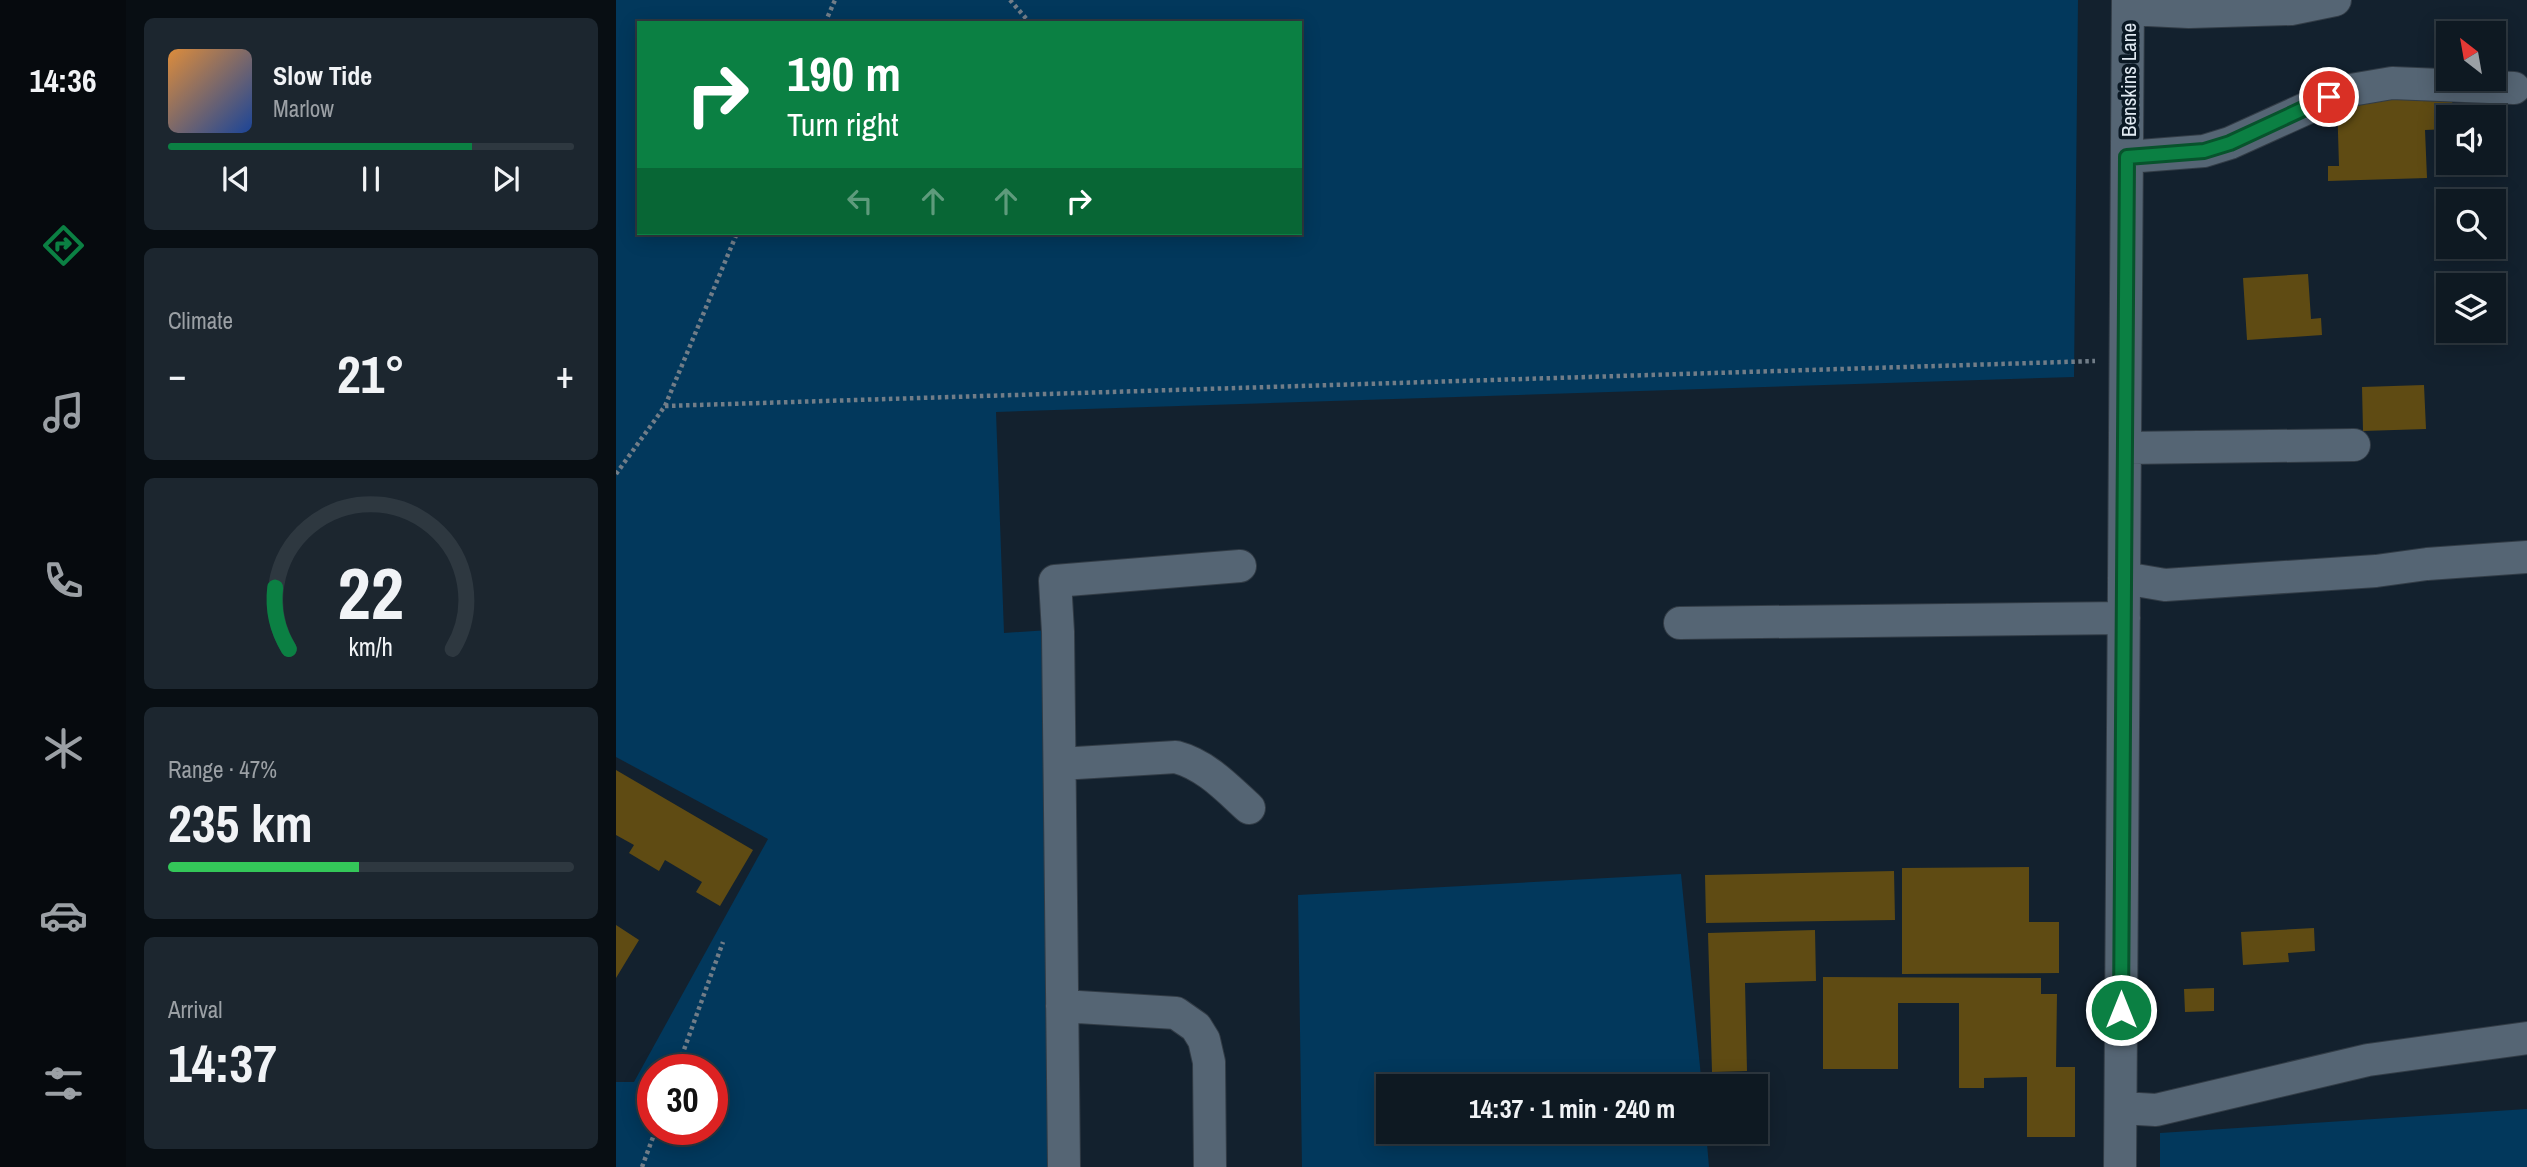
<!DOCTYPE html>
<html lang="en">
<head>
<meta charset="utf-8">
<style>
	:root { --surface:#0e1922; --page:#1c262f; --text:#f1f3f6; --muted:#9ba0a5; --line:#2e3840; --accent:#0b8043 }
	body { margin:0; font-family:"Archivo Narrow",sans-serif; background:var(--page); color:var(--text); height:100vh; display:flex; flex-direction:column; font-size:26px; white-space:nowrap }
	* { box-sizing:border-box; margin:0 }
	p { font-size:23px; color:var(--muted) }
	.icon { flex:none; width:38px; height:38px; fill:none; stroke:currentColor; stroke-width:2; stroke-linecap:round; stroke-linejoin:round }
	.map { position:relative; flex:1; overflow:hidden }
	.drawer { display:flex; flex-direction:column; gap:18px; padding:18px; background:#080e13; width:490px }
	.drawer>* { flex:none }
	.guide { position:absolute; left:21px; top:21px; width:665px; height:214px; border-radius:0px; box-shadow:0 4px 18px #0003,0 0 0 2px var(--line); background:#0b8043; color:#fff; overflow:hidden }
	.needle { width:46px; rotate:329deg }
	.controls { position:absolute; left:1820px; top:21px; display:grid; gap:14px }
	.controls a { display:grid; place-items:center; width:70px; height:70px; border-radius:0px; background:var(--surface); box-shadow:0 4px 18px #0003,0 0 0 2px var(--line); font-size:35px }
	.speed { position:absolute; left:21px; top:1054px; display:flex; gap:14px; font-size:35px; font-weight:700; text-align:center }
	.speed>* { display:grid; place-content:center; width:91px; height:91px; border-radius:50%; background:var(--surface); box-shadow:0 4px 18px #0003,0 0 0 2px var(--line); line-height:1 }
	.speed .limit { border:10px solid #d22; background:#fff; color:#111 }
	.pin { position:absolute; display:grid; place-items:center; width:60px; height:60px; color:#fff; margin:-30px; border:4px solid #fff; border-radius:50%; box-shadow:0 2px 7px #0007 }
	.me { position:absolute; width:77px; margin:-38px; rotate:0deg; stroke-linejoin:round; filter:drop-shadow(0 0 5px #0008) }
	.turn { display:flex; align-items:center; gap:24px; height:147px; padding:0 35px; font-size:32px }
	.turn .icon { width:91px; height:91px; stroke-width:2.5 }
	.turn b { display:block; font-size:49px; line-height:60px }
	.lanes { display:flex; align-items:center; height:66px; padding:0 35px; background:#0003; justify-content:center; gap:35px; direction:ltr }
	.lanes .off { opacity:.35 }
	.big { font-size:52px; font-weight:800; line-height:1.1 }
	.drawer .tile { flex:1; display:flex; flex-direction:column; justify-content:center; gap:10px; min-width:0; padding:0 24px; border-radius:10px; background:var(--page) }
	.drawer .dial { align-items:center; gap:0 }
	.dial svg { height:182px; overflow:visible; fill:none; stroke:var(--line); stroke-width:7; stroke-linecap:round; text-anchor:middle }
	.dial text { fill:var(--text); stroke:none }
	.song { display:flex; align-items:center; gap:21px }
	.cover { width:84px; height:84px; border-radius:10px; background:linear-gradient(135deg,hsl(30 70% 55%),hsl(220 70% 35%)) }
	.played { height:7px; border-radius:4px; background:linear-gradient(90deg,var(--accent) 75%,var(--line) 75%) }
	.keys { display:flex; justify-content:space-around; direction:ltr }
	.heat { display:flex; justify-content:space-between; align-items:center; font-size:38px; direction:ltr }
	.charge { height:10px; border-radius:5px; background:linear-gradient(90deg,#34c759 47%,var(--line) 0) }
	.trip { position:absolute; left:760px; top:1074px; width:392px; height:70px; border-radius:0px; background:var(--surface); box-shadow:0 4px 18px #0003,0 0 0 2px var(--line); font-weight:800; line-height:70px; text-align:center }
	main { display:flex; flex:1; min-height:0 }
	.menu { display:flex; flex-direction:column; width:126px; justify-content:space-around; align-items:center; background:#060a0e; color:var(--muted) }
	.menu .icon { width:49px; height:49px }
	.menu .selected { color:var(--accent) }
	.menu b { font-size:32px; color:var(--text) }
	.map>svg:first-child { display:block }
</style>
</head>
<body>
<main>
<nav class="menu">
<b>14:36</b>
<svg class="icon selected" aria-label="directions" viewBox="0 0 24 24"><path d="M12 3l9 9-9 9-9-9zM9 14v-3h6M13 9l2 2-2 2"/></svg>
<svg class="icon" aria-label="music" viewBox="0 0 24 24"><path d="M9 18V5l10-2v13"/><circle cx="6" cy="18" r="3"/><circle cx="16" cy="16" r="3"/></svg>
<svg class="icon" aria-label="phone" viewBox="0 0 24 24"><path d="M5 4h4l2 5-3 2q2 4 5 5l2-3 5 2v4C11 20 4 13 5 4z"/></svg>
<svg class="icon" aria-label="climate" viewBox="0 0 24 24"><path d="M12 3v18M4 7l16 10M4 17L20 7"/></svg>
<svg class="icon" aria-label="car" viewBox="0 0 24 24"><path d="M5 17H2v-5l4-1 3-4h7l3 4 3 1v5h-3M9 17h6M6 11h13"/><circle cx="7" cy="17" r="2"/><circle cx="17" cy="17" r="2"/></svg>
<svg class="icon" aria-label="filters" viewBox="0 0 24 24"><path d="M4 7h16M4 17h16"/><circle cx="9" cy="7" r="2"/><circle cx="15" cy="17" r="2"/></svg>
</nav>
<section class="drawer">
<div class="tile">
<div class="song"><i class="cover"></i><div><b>Slow Tide</b><p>Marlow</p></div></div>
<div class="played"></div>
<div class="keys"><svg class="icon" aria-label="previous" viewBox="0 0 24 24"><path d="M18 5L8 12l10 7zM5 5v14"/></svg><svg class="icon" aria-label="pause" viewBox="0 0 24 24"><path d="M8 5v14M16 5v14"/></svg><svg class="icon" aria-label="next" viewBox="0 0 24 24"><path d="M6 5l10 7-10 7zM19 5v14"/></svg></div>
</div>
<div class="tile"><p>Climate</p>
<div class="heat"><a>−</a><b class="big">21°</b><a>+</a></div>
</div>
<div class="tile dial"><svg viewBox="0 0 100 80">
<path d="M14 69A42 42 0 1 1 86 69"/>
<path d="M14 69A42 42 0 0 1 8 42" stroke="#0b8043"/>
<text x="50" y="56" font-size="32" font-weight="700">22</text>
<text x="50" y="72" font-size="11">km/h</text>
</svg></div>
<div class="tile"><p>Range · 47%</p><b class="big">235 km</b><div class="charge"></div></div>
<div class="tile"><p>Arrival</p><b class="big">14:37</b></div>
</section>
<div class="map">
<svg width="1911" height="1167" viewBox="0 0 1911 1167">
	<rect width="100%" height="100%" fill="#13212e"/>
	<path fill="#02385c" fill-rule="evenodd" d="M0,0H1462L1458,377L380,412L388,633L433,630L438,1167H0V1082H18L152,839L0,757ZM23,23H684V233H23ZM37,1069H96V1129H37Z
		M1065,874L1086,1087H772V1132H1090L1093,1167H686L682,895Z
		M1911,1109V1167H1544V1133Z"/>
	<path fill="#5f4b13" d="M1836,97L1837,117H1832V129L1809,130L1811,178L1712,181V166H1723L1721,100Z
		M1692,274L1695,319L1705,318L1706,335L1631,340L1627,278Z
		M1808,385L1810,429L1747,431L1746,387Z
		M0,770L137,850L104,906L80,892L86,882L49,860L43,871L13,853L18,845L0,835Z
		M1413,867V922H1443V973L1286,974V868Z
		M1278,871L1279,920L1090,923L1089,875Z
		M0,925L23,940L0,978Z
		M1698,928L1699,951L1672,953L1673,962L1627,965L1625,932Z
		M1199,930L1200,981L1129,983L1131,1071L1096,1072L1092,933Z
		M1207,977L1425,978V994H1441L1440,1067H1459V1137H1411V1077L1368,1078V1088H1343V1003H1282V1069H1207Z
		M1598,988V1011L1569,1012L1568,989Z"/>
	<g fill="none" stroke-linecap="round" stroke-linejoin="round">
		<g stroke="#323c46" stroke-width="34">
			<path id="minor" d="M1512,9L1573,12L1675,9L1719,0
				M1511,157L1588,151L1614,143L1729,91L1776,83L1898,88
				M1509,448L1738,445
				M1508,578L1549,585L1760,571L1811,564L1911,557
				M1064,623L1508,618
				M444,764L560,757C590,765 611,788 633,808
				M446,1006L560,1013L580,1027L588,1040L593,1062L594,1167
				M1505,1108L1540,1110L1752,1060L1911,1038
				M448,1167L442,632L439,581L624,566
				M1504,1167L1512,0"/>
		</g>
		<path stroke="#717d88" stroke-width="4.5" stroke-dasharray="3.5 3.5" stroke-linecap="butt" d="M394,0L414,23
			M209,23L219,0
			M49,406L1479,361
			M0,474L49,406L121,233
			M61,1069L107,942
			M26,1167L40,1129"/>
		<use href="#minor" stroke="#556574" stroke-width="32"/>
	</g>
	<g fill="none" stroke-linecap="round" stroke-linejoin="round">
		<g stroke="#07532c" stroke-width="18">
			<path id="route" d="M1505,1010L1511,157L1588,151L1614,143L1713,97"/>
		</g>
		<use href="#route" stroke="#0b8043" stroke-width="12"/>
	</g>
	<g text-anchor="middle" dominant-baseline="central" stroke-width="7" stroke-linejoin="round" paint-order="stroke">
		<g font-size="21" fill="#e0e9f2" stroke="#0a1824">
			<text transform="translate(1512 80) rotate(-90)">Benskins Lane</text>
		</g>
	</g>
</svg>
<div class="controls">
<a><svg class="needle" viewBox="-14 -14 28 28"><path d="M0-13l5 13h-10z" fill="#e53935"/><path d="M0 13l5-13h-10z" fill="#9ba0a5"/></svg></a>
<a><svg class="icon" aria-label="sound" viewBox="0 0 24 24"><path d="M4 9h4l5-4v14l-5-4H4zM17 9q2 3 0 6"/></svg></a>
<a><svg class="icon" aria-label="search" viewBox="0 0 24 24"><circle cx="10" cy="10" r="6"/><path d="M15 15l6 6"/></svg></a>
<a><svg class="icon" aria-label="layers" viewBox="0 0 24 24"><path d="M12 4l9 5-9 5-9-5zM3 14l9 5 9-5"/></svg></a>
</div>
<div class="speed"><div class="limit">30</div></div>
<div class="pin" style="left:1713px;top:97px;background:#d93025"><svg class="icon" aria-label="arrive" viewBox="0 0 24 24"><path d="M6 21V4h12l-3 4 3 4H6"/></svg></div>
<svg class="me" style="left:1505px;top:1010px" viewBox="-20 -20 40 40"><circle r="17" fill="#0b8043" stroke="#fff" stroke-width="3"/><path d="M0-11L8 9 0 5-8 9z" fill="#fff"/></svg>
<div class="trip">14:37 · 1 min · 240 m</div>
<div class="guide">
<div class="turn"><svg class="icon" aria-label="right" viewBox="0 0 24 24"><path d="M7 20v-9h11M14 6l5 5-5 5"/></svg><div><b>190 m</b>Turn right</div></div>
<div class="lanes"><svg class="icon off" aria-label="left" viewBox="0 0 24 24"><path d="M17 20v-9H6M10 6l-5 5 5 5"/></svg><svg class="icon off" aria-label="ahead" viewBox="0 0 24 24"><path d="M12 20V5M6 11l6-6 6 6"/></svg><svg class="icon off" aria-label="ahead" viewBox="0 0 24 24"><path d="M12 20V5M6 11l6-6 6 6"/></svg><svg class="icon" aria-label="right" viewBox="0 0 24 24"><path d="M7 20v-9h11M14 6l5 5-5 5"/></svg></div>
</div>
</div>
</main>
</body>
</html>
